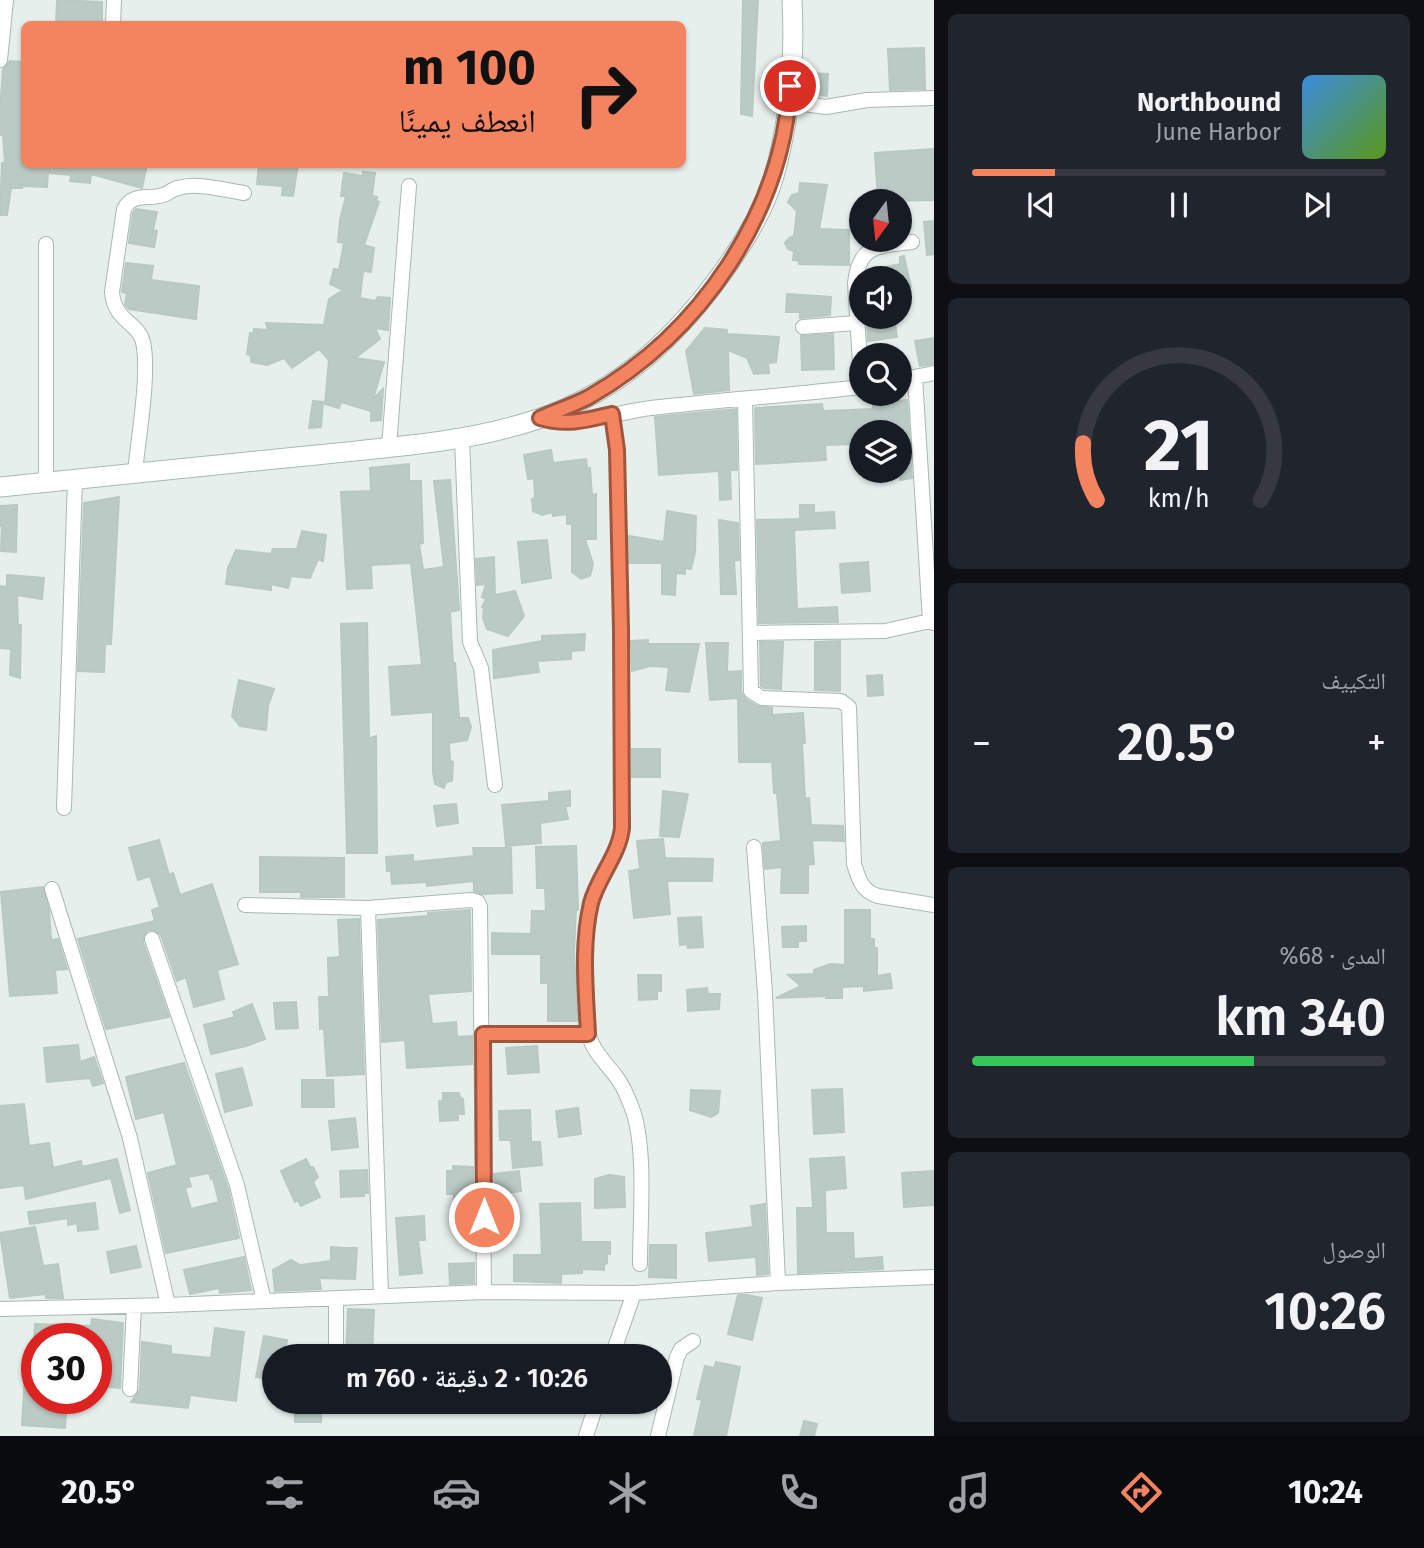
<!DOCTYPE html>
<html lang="ar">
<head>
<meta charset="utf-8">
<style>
	:root { --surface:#171b24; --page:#20242c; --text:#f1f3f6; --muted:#9ea1a6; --line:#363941; --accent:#f4845f }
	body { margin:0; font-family:"Fira Sans","Noto Naskh Arabic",sans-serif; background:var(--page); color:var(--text); direction:rtl; height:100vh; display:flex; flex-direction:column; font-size:26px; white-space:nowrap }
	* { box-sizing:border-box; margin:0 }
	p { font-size:23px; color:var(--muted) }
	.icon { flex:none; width:38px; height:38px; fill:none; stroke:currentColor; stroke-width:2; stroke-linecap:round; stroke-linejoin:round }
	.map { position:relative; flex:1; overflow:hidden; direction:ltr }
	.side { display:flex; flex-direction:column; gap:14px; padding:14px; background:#0d0f14; width:490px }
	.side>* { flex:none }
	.hud { position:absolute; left:21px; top:21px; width:665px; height:147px; border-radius:10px; box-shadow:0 2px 5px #0004; direction:rtl; background:#f4845f; color:#111; overflow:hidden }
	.needle { width:46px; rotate:195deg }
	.fabs { position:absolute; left:849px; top:189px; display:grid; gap:14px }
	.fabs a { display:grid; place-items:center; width:63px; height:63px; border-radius:50%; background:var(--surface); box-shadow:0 2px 5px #0004; font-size:35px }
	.speed { position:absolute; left:21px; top:1323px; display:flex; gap:14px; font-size:35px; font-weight:700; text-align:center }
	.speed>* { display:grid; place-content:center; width:91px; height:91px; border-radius:50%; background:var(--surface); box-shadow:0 2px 5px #0004; line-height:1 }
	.speed .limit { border:10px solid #d22; background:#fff; color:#111 }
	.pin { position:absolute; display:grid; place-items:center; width:60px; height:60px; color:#fff; margin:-30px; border:4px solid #fff; border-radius:50%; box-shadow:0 2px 7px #0007 }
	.me { position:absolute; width:77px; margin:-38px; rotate:0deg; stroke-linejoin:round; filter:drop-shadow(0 0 5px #0008) }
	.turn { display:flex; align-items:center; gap:24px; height:147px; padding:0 35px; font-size:32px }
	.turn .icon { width:91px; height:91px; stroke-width:2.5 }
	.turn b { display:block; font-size:49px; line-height:60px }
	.big { font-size:52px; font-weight:600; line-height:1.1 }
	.side .card { flex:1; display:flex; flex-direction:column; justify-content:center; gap:10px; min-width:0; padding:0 24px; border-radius:10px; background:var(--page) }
	.side .dial { align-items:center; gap:0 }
	.dial svg { height:182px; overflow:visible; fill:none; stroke:var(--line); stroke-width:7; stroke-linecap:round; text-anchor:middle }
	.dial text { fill:var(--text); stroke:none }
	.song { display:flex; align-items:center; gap:21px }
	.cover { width:84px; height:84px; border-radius:10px; background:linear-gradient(135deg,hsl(210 70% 55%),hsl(90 70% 35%)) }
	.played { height:7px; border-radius:4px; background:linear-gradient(90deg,var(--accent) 20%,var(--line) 20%) }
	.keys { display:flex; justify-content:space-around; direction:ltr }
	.heat { display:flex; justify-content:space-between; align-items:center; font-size:38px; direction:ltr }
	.charge { height:10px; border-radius:5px; background:linear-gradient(90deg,#34c759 68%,var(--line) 0) }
	.trip { position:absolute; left:262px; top:1344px; width:410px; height:70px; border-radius:35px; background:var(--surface); box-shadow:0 2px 5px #0004; font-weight:600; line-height:70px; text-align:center; direction:rtl }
	.menu { display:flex; height:112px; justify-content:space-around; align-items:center; background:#090b0e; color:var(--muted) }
	.menu .icon { width:49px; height:49px }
	.menu .selected { color:var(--accent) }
	.menu b { font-size:32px; color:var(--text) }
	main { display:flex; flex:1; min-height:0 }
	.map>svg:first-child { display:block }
</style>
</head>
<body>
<main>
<section class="side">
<div class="card">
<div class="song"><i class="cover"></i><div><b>Northbound</b><p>June Harbor</p></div></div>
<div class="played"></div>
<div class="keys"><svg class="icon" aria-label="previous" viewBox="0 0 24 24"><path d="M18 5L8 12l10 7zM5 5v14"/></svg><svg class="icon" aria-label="pause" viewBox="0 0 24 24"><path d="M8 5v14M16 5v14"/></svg><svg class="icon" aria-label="next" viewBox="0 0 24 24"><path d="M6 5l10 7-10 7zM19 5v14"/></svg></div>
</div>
<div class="card dial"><svg viewBox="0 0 100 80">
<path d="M14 69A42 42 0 1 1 86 69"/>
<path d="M14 69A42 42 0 0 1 8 44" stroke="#f4845f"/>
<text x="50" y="56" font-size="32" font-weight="700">21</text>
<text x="50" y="72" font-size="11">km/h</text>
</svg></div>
<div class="card"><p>التكييف</p>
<div class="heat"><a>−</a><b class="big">20.5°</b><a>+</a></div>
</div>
<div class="card"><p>المدى · 68%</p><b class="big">340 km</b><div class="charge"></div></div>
<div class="card"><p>الوصول</p><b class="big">10:26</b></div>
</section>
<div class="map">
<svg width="934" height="1436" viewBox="0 0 934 1436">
	<rect width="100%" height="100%" fill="#e6efeb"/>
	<path fill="#bbcac4" stroke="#b8c9c2" stroke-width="2" fill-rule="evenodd" d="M57,0L102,2V24H56Z
		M743,0H758L752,116L741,114Z
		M924,48L925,89L890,90L888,49Z
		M10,61L24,62V164H147L142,188L91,174L90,183L70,181L71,175L48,173L47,187L22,186V188H11L7,215H0L2,163H5L3,135H0V111L3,69Z
		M806,73L828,74L827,96L805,94Z
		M934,149V200L878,201L875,153Z
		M259,164H298L293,196L282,195L283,186L257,184Z
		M363,172L375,173L372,196L377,197L376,201L379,202L364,245L374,248L371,272L363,271L360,298L375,301L378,297L390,298L388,330L375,328L380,339L355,358L384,362L373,399L383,389L381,420L371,421V411L341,402L339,408L325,404L329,360L319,349L292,368L284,358L267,365L251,362V356L247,354L250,333L253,334L254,329L268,330L266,323L324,325L329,299L343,290L330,284L334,269L339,270L344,243L338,242L340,220L346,196H341L344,173L363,176Z
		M800,183L827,185L819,229L849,230V265L799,264V261L793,260L794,251L788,249L785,243L789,238L794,236L797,211L788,202L792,195L799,193Z
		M136,209L157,212L153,230L157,231L154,247L129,243L133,213Z
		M934,221V254L927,255L924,222Z
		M904,256L911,287L900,289V278H866L867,271L900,264V257Z
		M126,263L153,266L151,280L199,286L196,319L129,309L125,304L127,293L122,292Z
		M787,294L831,297L830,315L800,318V312H786Z
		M867,317H894L897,337L868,341Z
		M705,328L727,330V334L779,337L776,362L768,363L769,373L754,374L747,358L728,350L729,390L694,394L686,351Z
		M833,334L834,369L802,370L801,336Z
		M934,338V364L920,366L915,341Z
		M907,400L912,478L900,480V432H861V444L825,445L826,460L756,464L755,408L822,404L823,411L873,409V403Z
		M313,401L323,402L321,427L309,428Z
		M736,409L737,470H730L731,499L720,500L719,471L659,475L655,417Z
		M551,450L553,463L586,459L587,468H590L592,495L596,494V539H585L593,564L590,576L581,579L572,572V524H567V514L553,516L552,512L542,515L533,511L532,499L535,498L534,478L528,479L524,455Z
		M409,464V481H421L423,543L419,544L423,570L444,567L434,481L450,480L459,610L450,612L453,663H455L459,718H468L471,727L467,740L449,743L450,761L453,762L452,781L446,782L444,788L435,784L433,772V712L392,715L389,667L422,665L411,563L371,565L372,588L347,589L341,492L371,491L370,468Z
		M119,497L111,644H105L104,672L78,671L84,503Z
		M17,505L16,552L1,551L2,526H0V506Z
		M800,505H814V513L834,512L835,528L794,530L797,609L837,607L838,622L759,623L757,520L800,519Z
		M667,511L696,516L695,552L691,569L685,568V574L676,573L675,595L662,594V563H629V536L664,542Z
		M719,520L738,523L739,560L734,561L736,594H721Z
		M302,531L326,535L323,561L318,559L310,578L291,576L288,588L271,584V590L226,584L228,568L236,550L271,554L273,549H297Z
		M547,540L551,578L522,583L518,542Z
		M494,557L495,595L515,591L524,616L508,636L487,629L483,618L484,608L482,607L486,599L482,597L486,584L477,585L476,559Z
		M868,562L870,591L842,593L840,564Z
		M7,575L44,578L42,599L17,595L18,625H21L20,678L10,675L11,649L0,648V586L7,587Z
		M367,623L369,739L376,736L377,853H347L341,624Z
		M585,634L584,650L571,651V659L537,661L539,672L494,678L493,650L542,641V636Z
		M648,640V644H699L689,692L666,690L669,667L650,666L632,671L631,641Z
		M840,641V691L815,690V642Z
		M760,642H783L781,689L765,688L761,686Z
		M706,643H728L727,672L741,671V692L746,699L757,706L772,708V715L803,713L805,743H802L805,799L809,798L811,825L843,826L844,841L812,840L814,864L808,865V893H781L782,867L765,869L763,843L781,841L777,793H774L772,762H739L738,698L710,700Z
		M882,675L883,695L868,696L867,676Z
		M239,680L274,689L268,706L266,730L240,726L232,716Z
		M632,749H660V777H632Z
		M570,791V806H565L568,819L540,823L541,843L506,846L502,805L549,801V793Z
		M663,791L688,794L679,837L660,836Z
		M456,804L458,823L437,826L434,806Z
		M663,839L665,858L713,859L712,881H667L670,914L634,918L629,871L640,869L637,841Z
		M159,840L169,875L173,873L180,895L212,884L238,964L217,970L224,999L194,1007L186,977L177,981L161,935L154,930H148L143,937V942L169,1017L106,1029L78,939L155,921L152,910L160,907L150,876L138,880L129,848Z
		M576,846L578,910H576L574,952L578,1021H548V983H541V954H492V933L531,934L532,911H546L545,888H537L536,847Z
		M473,848H511L512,893L482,894L474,891V881L427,886V882L392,884L391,871H387L386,857L413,855V862L474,856Z
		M260,857L344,858V897H301V892H260Z
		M43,887L49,910L51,940L58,939L67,969L55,970L57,993L10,996L1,892Z
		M470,910L471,991L428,994L432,1024L456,1022L457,1037L472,1036V1064L407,1068L405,1040L382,1042L378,920L428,916V913Z
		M845,910H870V939H874V948H877V976L890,974L892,988L864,991V986L842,987V998H826V996L776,998L801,986L788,975L814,974V970L830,964L845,965Z
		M701,917L703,947L688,948L687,944L680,945L678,918Z
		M359,919L364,1074L327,1076L324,1028L320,1029L319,997H329L328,958L340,957L338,920Z
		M806,926V941H798V947H783L782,927Z
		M638,975H661V991H657V999L639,1000Z
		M707,988L708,994H720L719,1009L688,1011L687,990Z
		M296,1002L298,1028L276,1029L274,1003Z
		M252,1004L265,1039L246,1046L211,1054L204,1025L235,1017L233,1012Z
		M78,1045L80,1062L94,1057L103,1083L93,1086L90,1078L47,1082L44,1048Z
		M537,1046L539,1072L508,1074L506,1048Z
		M184,1063L228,1188L239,1238L166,1253L148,1173L177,1165L164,1112L136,1119L126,1077ZM209,1173L211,1179L213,1178L219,1202L191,1209L185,1188L191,1186L188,1177Z
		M242,1068L252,1105L225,1112L216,1074Z
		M302,1080H333L334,1107H302Z
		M842,1089L844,1132L814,1134L812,1090Z
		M691,1090L720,1091L718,1113L711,1117L690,1110Z
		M443,1093H459L460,1097L463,1099L464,1114H458V1120L440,1121L439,1101H443Z
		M24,1104L29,1146L49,1143L53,1168L81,1161L82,1167L117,1159L130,1210L120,1213L111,1178L26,1199L24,1185L0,1188V1106Z
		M578,1108L581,1134L559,1137L556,1111Z
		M530,1110L531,1142H540L542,1165L513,1168L511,1140H500L499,1111Z
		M355,1118L358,1147L332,1150L329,1121Z
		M844,1157L846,1188L825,1190L826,1233H853L854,1259L882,1257L883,1269L798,1273L797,1208H813L810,1159Z
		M306,1159L310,1167H313L318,1177L313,1182L320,1197L301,1206L298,1200L295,1202L281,1171Z
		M453,1166L473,1167V1208H454V1194H447V1171H453Z
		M367,1170L368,1193H364V1196L341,1197L340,1171Z
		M519,1171L521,1191L496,1194L494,1174Z
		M934,1171V1205L904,1207L902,1173Z
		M609,1175L624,1177L625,1207L595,1208V1179Z
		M95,1203L98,1229L78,1231L77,1223L68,1225V1218L30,1224L28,1212Z
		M580,1203L581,1242H610V1254H607V1263L604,1265V1270L582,1269V1273L561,1274V1283L514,1281V1255H542L540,1204Z
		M765,1204L768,1274L757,1275L756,1257L709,1261L706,1233L753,1227L751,1206Z
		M424,1216L425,1240H418L422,1273L400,1275L396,1218Z
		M35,1227L43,1266L58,1264L63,1298H46V1294L10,1298L0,1233Z
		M650,1245H676V1278L649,1277Z
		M136,1246L141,1267L111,1273L107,1252Z
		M331,1247L342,1248L344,1250L343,1248H357L355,1279L319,1278L321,1289L275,1291L273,1270L291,1260L300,1265L331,1261Z
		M244,1257L251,1290L220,1293L219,1288L190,1294L184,1270Z
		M474,1263V1283L450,1284L449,1264Z
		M738,1295H747L762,1298L752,1340L728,1334Z
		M348,1309L374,1310L372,1356H346Z
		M92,1319L123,1323L120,1388L98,1386L100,1360H96V1339H34L35,1324L91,1326Z
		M215,1328L244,1332L236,1401L190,1395L188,1408L131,1402L140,1389L142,1342L171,1346V1354L211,1358Z
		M264,1336L287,1340L284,1356H275V1380L256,1377Z
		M716,1362L740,1367L726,1436H694L702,1400L697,1399L705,1366L714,1368Z
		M25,1374L37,1375V1398H67L65,1428L22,1425Z
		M295,1402H321V1422H295Z
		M804,1421L817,1424L814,1436H800Z"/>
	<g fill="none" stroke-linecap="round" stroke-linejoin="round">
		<g stroke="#a8b8b2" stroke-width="16">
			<path id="minor" d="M113,24L114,0
				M0,60L6,0
				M789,102L826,107L867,100L934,98
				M46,244V482
				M803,327L856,323
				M915,377L930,621
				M861,379L855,283C859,244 879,246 912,242
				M900,380L934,373
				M745,400L751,691L762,698L841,701L849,707L854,864C859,880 862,891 878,896L934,905
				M612,414L617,450L622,655V828C619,854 599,876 592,902C580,942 584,989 588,1030C590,1048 604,1061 615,1075C623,1085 630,1102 634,1114C646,1154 640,1220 640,1264
				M540,418C576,429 615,412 651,408C721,400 791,395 861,387
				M462,438L470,642L481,668L495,785
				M389,447L409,186
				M135,473C138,438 150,374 143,342C138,322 114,321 112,292L124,209C133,192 148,200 163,195C168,194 172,189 178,188C198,182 223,190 244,193
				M750,633L885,631L930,621L934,623
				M64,808L75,480
				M754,847L765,993L778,1283
				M52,889L130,1138L168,1305
				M245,905L368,908L381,1295
				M368,908L471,900L478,902L480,907L484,1292
				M152,939L237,1185L264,1301
				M483,1033L588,1034
				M336,1298V1356
				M0,1309L168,1305L484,1292L634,1293L778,1283L934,1277
				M612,1356L634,1293
				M130,1389L134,1306
				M586,1436L597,1402
				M658,1436L677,1357L681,1349L693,1341"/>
		</g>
		<g stroke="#a4bbb3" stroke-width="21">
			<path id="secondary" d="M0,487C105,476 210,466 316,455C390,447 467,443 538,419C623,390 680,334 730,262C748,235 765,207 774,176C790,119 795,59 792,0"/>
		</g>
		<use href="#minor" stroke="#fff" stroke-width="14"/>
		<use href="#secondary" stroke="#fff" stroke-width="19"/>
	</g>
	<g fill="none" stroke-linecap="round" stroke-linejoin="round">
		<g stroke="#9f563e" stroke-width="18">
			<path id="route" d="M484,1217L483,1034H588C586,991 581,946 591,903C598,877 619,855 622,828L621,630L617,450L612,414C587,420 566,426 540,418C556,411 574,405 589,397C700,334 782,214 790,86"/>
		</g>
		<use href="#route" stroke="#f4845f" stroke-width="12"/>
	</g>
</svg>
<div class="fabs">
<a><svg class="needle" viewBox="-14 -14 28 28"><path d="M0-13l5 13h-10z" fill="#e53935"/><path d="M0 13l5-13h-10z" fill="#9ea1a6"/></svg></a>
<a><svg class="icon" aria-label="sound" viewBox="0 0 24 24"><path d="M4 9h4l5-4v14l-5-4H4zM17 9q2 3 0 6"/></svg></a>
<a><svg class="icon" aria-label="search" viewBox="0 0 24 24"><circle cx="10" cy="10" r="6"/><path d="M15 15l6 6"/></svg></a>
<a><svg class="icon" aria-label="layers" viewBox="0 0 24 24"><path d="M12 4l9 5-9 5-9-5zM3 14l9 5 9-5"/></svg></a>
</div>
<div class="speed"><div class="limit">30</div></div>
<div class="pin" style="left:790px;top:86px;background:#d93025"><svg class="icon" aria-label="arrive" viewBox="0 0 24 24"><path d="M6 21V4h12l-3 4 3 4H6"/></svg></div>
<svg class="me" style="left:484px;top:1217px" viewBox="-20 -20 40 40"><circle r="17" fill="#f4845f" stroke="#fff" stroke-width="3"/><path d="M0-11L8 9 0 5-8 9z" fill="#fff"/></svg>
<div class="trip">10:26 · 2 دقيقة · 760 m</div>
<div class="hud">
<div class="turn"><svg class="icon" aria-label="right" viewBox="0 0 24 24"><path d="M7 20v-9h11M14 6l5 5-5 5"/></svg><div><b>100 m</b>انعطف يمينًا</div></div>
</div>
</div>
</main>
<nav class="menu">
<b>10:24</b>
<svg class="icon selected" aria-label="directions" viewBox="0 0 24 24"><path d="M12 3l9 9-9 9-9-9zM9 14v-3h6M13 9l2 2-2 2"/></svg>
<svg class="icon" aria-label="music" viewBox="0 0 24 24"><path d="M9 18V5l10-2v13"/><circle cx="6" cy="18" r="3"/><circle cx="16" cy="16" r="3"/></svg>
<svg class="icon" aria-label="phone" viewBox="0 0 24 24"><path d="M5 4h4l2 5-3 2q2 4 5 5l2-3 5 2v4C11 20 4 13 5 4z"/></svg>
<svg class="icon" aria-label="climate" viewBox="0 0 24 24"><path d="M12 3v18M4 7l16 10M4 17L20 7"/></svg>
<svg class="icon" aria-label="car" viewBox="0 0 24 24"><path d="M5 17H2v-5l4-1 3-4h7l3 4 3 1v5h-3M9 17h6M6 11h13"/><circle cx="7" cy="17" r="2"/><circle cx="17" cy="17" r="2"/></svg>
<svg class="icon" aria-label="filters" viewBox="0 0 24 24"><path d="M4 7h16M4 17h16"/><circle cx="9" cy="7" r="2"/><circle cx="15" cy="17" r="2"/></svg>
<b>20.5°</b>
</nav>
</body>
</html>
